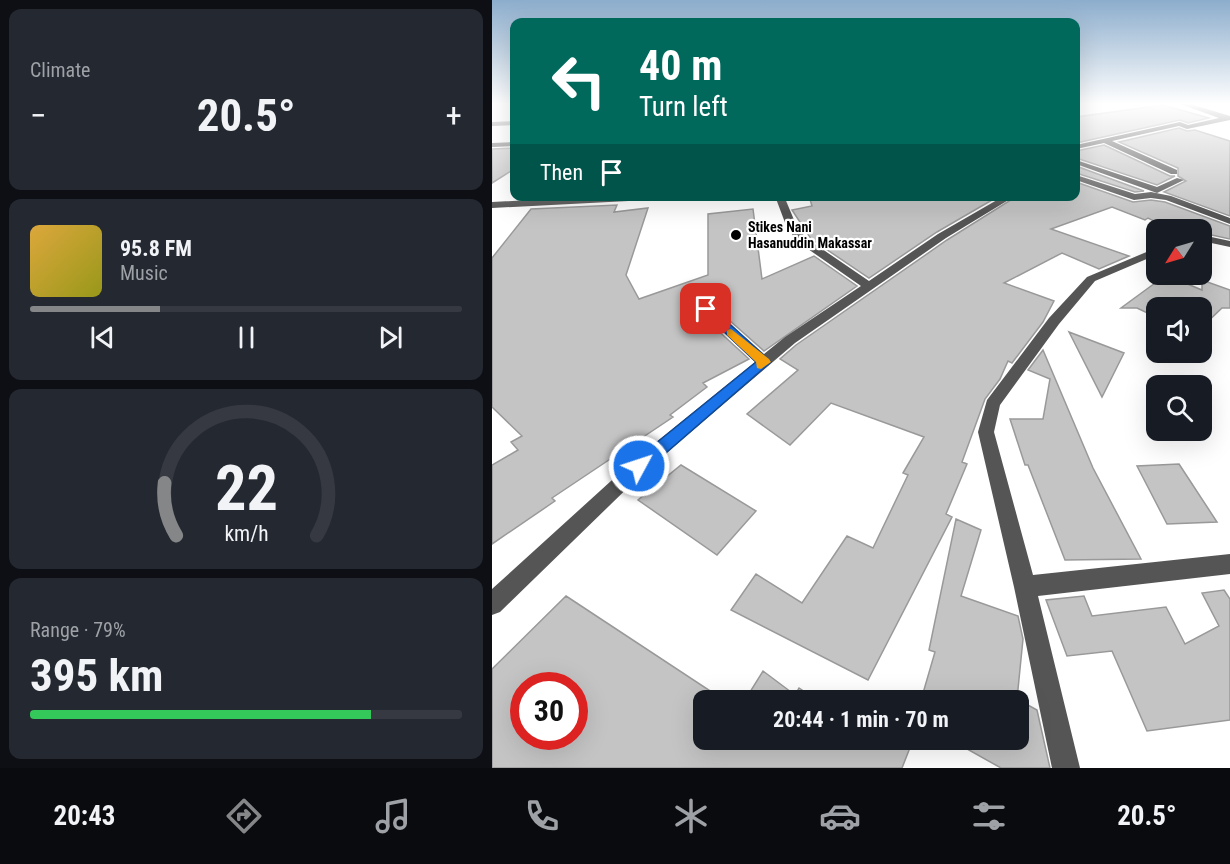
<!DOCTYPE html>
<html lang="en">
<head>
<meta charset="utf-8">
<style>
	:root { --surface:#171b24; --page:#242831; --text:#f1f3f6; --muted:#9ea1a6; --line:#363941; --accent:#858687 }
	body { margin:0; font-family:"Roboto Condensed",sans-serif; background:var(--page); color:var(--text); height:100vh; display:flex; flex-direction:column; font-size:22px; white-space:nowrap }
	* { box-sizing:border-box; margin:0 }
	p { font-size:20px; color:var(--muted) }
	.icon { flex:none; width:33px; height:33px; fill:none; stroke:currentColor; stroke-width:2; stroke-linecap:round; stroke-linejoin:round }
	.map { position:relative; flex:1; overflow:hidden }
	.panel { display:flex; flex-direction:column; gap:9px; padding:9px; background:#0d0f14; width:492px }
	.panel>* { flex:none }
	.hud { position:absolute; left:18px; top:18px; width:570px; height:183px; border-radius:12px; box-shadow:0 6px 24px #0002; background:#00695c; color:#fff; overflow:hidden }
	.needle { width:39px; rotate:233deg }
	.tools { position:absolute; left:654px; top:219px; display:grid; gap:12px }
	.tools a { display:grid; place-items:center; width:66px; height:66px; border-radius:12px; background:var(--surface); box-shadow:0 6px 24px #0002; font-size:30px }
	.speed { position:absolute; left:18px; top:672px; display:flex; gap:12px; font-size:30px; font-weight:700; text-align:center }
	.speed>* { display:grid; place-content:center; width:78px; height:78px; border-radius:50%; background:var(--surface); box-shadow:0 6px 24px #0002; line-height:1 }
	.speed .limit { border:9px solid #d22; background:#fff; color:#111 }
	.pin { position:absolute; display:grid; place-items:center; width:51px; height:51px; color:#fff; margin:-26px; border-radius:12px; box-shadow:0 3px 9px #0006 }
	.me { position:absolute; width:66px; margin:-33px; rotate:50deg; stroke-linejoin:round; filter:drop-shadow(0 0 4px #0008) }
	.turn { display:flex; align-items:center; gap:21px; height:126px; padding:0 30px; font-size:27px }
	.turn .icon { width:78px; height:78px; stroke-width:2.5 }
	.turn b { display:block; font-size:42px; line-height:51px }
	.then { display:flex; align-items:center; height:57px; padding:0 30px; background:#0003; gap:12px; font-size:22px }
	.big { font-size:45px; font-weight:700; line-height:1.1 }
	.panel .card { flex:1; display:flex; flex-direction:column; justify-content:center; gap:9px; min-width:0; padding:0 21px; border-radius:12px; background:var(--page) }
	.panel .dial { align-items:center; gap:0 }
	.dial svg { height:156px; overflow:visible; fill:none; stroke:var(--line); stroke-width:7; stroke-linecap:round; text-anchor:middle }
	.dial text { fill:var(--text); stroke:none }
	.song { display:flex; align-items:center; gap:18px }
	.cover { width:72px; height:72px; border-radius:9px; background:linear-gradient(135deg,hsl(40 70% 55%),hsl(60 70% 35%)) }
	.played { height:6px; border-radius:3px; background:linear-gradient(90deg,var(--accent) 30%,var(--line) 30%) }
	.keys { display:flex; justify-content:space-around; direction:ltr }
	.heat { display:flex; justify-content:space-between; align-items:center; font-size:33px; direction:ltr }
	.charge { height:9px; border-radius:4px; background:linear-gradient(90deg,#34c759 79%,var(--line) 0) }
	.trip { position:absolute; left:201px; top:690px; width:336px; height:60px; border-radius:12px; background:var(--surface); box-shadow:0 6px 24px #0002; font-weight:700; line-height:60px; text-align:center }
	.menu { display:flex; height:96px; justify-content:space-around; align-items:center; background:#090b0e; color:var(--muted) }
	.menu .icon { width:42px; height:42px }
	.menu .selected { color:var(--accent) }
	.menu b { font-size:27px; color:var(--text) }
	main { display:flex; flex:1; min-height:0 }
	.map>svg:first-child { display:block }
</style>
</head>
<body>
<main>
<section class="panel">
<div class="card"><p>Climate</p>
<div class="heat"><a>−</a><b class="big">20.5°</b><a>+</a></div>
</div>
<div class="card">
<div class="song"><i class="cover"></i><div><b>95.8 FM</b><p>Music</p></div></div>
<div class="played"></div>
<div class="keys"><svg class="icon" aria-label="previous" viewBox="0 0 24 24"><path d="M18 5L8 12l10 7zM5 5v14"/></svg><svg class="icon" aria-label="pause" viewBox="0 0 24 24"><path d="M8 5v14M16 5v14"/></svg><svg class="icon" aria-label="next" viewBox="0 0 24 24"><path d="M6 5l10 7-10 7zM19 5v14"/></svg></div>
</div>
<div class="card dial"><svg viewBox="0 0 100 80">
<path d="M14 69A42 42 0 1 1 86 69"/>
<path d="M14 69A42 42 0 0 1 8 42" stroke="#858687"/>
<text x="50" y="56" font-size="32" font-weight="700">22</text>
<text x="50" y="72" font-size="11">km/h</text>
</svg></div>
<div class="card"><p>Range · 79%</p><b class="big">395 km</b><div class="charge"></div></div>
</section>
<div class="map">
<svg width="738" height="768" viewBox="0 0 738 768">
	<rect width="100%" height="100%" fill="#fff"/>
	<path fill="#c4c4c4" stroke="#999" stroke-width="1.5" fill-rule="evenodd" d="M671,105L717,118L696,123L688,120L584,143V117Z
		M687,128L695,131L703,130L738,141V216L672,192L694,181L686,176V168L627,142Z
		M612,145L678,176H683L665,185L584,158V151Z
		M22,148V169L0,183V149Z
		M584,166L652,191L643,192L584,173Z
		M584,182L641,202L659,200L673,202L738,226V239L710,233V223L695,230H680L656,218L653,220L620,207L559,229L637,256L607,269L570,253L512,283L562,301L551,322L520,363L516,361L508,379L493,399L470,462L475,464L454,514L460,517L376,680L239,610L264,574L310,603L355,536L381,548L416,475L411,473L432,437L339,403L298,445L255,414L306,370L288,359L304,345L455,240L525,196H584Z
		M317,196H507L445,232L377,278L319,239L300,210L320,206Z
		M125,205L122,212L156,208L134,275L147,299L216,275V214L261,209L270,279L322,256L365,286L272,351L219,304L208,305L206,310L208,314L257,359L211,383L215,387L178,415L181,417L60,498L63,501L0,544V465L26,450L19,442L30,436L0,407V258L39,209Z
		M674,275L710,290V280L738,290V308H730L710,327V308H664V317L645,308H629Z
		M577,332L632,353L610,397Z
		M551,350L601,468L649,559L573,560L536,465H533L518,419H551L558,379L536,370Z
		M687,464L725,522L675,524L645,466Z
		M189,465L264,511L225,555L146,500Z
		M464,519L489,530L469,596L526,616L531,639L525,699L545,710L558,768H509L459,740H526V700H429L443,652L437,650Z
		M732,590L738,599V720L655,731L620,651L575,656L554,600L592,596L600,616L674,607L693,644L727,626L710,593Z
		M74,596L232,700H212V740H421L410,768H0V669ZM32,686H82V736H32Z
		M271,671L303,695L307,688L325,700H253Z"/>
	<g fill="none" stroke-linecap="round" stroke-linejoin="round">
		<path fill="#555" fill-rule="evenodd" d="M688,104H698L738,116V120L695,129L687,126L620,141L685,170V174H679L612,143L584,149V145L688,122L696,125L727,118Z
			M22,121V125L0,126V122Z
			M22,142V146L0,147V143Z
			M584,160L665,187L685,178L692,180L665,193L584,164Z
			M584,175L643,194L659,192L679,196L738,218V224L674,200L659,198L642,200L584,180Z
			M113,196H179L175,199L0,208V202Z
			M283,196H292L305,227L314,238L377,281L446,234L512,196H523L454,238L303,343L153,471L8,612L0,615V589L141,461L263,362L210,312L208,309L210,306H218L272,354L293,337L369,286L306,242L295,228Z
			M710,235L738,241V247L710,241Z
			M664,248V255L603,281L567,324L508,405L502,432L541,575L738,554V574L546,596L588,768H560L522,587L486,432L495,400L557,318L595,277Z"/>
	</g>
	<linearGradient id="sky" x2="0" y2="1"><stop stop-color="#8cadcc"/><stop offset="0.49" stop-color="#fff"/><stop offset="1" stop-color="#fff" stop-opacity="0"/></linearGradient>
	<rect width="738" height="212" fill="url(#sky)"/>
	<path fill="#1a73e8" stroke="#114b97" stroke-width="1.5" d="M214,305L218,306L279,362L153,471L147,473L142,471L139,466L142,461L264,362L210,311L208,309Z"/>
	<path fill="#f59e0b" d="M239,329L277,359L279,362L269,369L265,368L264,362L235,335V330Z"/>
	<circle fill="#000" stroke="#fff" stroke-width="2" cx="244" cy="235" r="6"/>
	<g text-anchor="middle" dominant-baseline="central" stroke-width="4.5" stroke-linejoin="round" paint-order="stroke">
		<g font-size="14" font-weight="bold" fill="#000" stroke="#fff" text-anchor="start">
			<text x="256" y="227">Stikes Nani<tspan x="256" dy="16">Hasanuddin Makassar</tspan></text>
		</g>
	</g>
</svg>
<div class="tools">
<a><svg class="needle" viewBox="-14 -14 28 28"><path d="M0-13l5 13h-10z" fill="#e53935"/><path d="M0 13l5-13h-10z" fill="#9ea1a6"/></svg></a>
<a><svg class="icon" aria-label="sound" viewBox="0 0 24 24"><path d="M4 9h4l5-4v14l-5-4H4zM17 9q2 3 0 6"/></svg></a>
<a><svg class="icon" aria-label="search" viewBox="0 0 24 24"><circle cx="10" cy="10" r="6"/><path d="M15 15l6 6"/></svg></a>
</div>
<div class="speed"><div class="limit">30</div></div>
<div class="pin" style="left:214px;top:309px;background:#d93025"><svg class="icon" aria-label="arrive" viewBox="0 0 24 24"><path d="M6 21V4h12l-3 4 3 4H6"/></svg></div>
<svg class="me" style="left:147px;top:466px" viewBox="-20 -20 40 40"><circle r="17" fill="#1a73e8" stroke="#fff" stroke-width="3"/><path d="M0-11L8 9 0 5-8 9z" fill="#fff"/></svg>
<div class="trip">20:44 · 1 min · 70 m</div>
<div class="hud">
<div class="turn"><svg class="icon" aria-label="left" viewBox="0 0 24 24"><path d="M17 20v-9H6M10 6l-5 5 5 5"/></svg><div><b>40 m</b>Turn left</div></div>
<div class="then">Then<svg class="icon" aria-label="arrive" viewBox="0 0 24 24"><path d="M6 21V4h12l-3 4 3 4H6"/></svg></div>
</div>
</div>
</main>
<nav class="menu">
<b>20:43</b>
<svg class="icon selected" aria-label="directions" viewBox="0 0 24 24"><path d="M12 3l9 9-9 9-9-9zM9 14v-3h6M13 9l2 2-2 2"/></svg>
<svg class="icon" aria-label="music" viewBox="0 0 24 24"><path d="M9 18V5l10-2v13"/><circle cx="6" cy="18" r="3"/><circle cx="16" cy="16" r="3"/></svg>
<svg class="icon" aria-label="phone" viewBox="0 0 24 24"><path d="M5 4h4l2 5-3 2q2 4 5 5l2-3 5 2v4C11 20 4 13 5 4z"/></svg>
<svg class="icon" aria-label="climate" viewBox="0 0 24 24"><path d="M12 3v18M4 7l16 10M4 17L20 7"/></svg>
<svg class="icon" aria-label="car" viewBox="0 0 24 24"><path d="M5 17H2v-5l4-1 3-4h7l3 4 3 1v5h-3M9 17h6M6 11h13"/><circle cx="7" cy="17" r="2"/><circle cx="17" cy="17" r="2"/></svg>
<svg class="icon" aria-label="filters" viewBox="0 0 24 24"><path d="M4 7h16M4 17h16"/><circle cx="9" cy="7" r="2"/><circle cx="15" cy="17" r="2"/></svg>
<b>20.5°</b>
</nav>
</body>
</html>
